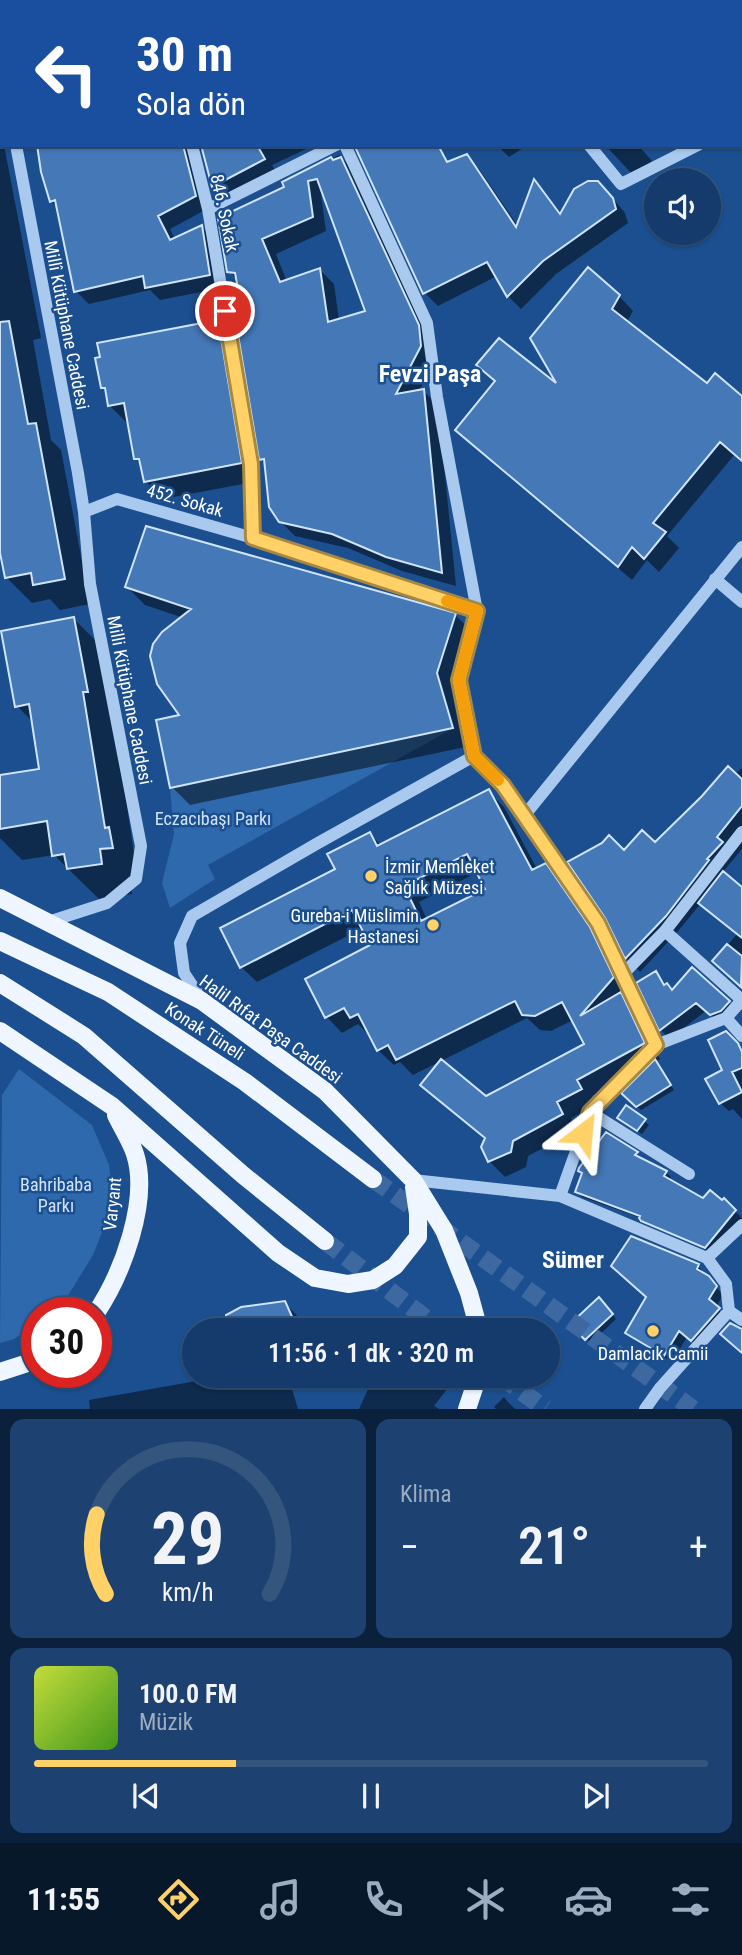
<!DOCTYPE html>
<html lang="tr">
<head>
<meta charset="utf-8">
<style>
	:root { --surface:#143b6b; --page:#1d4271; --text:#f1f3f6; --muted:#9dadc1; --line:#33557e; --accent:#ffd166 }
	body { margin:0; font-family:"Roboto Condensed",sans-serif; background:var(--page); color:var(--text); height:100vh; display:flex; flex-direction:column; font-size:26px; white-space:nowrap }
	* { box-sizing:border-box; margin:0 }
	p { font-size:23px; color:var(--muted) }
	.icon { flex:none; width:38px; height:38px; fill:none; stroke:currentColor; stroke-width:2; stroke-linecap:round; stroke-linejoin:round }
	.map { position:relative; height:1409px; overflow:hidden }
	.side { display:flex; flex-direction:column; gap:10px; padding:10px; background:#0b203b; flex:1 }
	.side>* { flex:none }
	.guide { position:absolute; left:0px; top:0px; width:742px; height:147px; box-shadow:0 2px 5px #0004,0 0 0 2px var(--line); background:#1a4fa0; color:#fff; overflow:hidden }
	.buttons { position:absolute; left:644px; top:168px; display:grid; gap:14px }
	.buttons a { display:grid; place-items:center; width:77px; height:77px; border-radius:50%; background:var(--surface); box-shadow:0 2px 5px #0004,0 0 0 2px var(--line); font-size:35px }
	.speed { position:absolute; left:21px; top:1297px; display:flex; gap:14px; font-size:35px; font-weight:700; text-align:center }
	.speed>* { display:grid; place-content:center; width:91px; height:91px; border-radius:50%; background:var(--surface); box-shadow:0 2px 5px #0004,0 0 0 2px var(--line); line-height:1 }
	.speed .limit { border:10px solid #d22; background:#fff; color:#111 }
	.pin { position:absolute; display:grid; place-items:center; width:60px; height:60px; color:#fff; margin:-30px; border:4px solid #fff; border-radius:50%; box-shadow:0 2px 7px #0007 }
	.me { position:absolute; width:77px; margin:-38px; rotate:29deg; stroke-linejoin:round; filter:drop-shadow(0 0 5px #0008) }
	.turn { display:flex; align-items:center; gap:24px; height:147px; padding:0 21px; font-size:32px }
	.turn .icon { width:91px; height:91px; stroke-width:2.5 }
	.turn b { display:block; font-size:49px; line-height:60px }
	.big { font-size:52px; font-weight:600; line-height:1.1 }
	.side .tile { flex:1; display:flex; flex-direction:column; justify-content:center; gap:10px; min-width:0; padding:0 24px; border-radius:14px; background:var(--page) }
	.side .dial { align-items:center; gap:0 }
	.dial svg { height:182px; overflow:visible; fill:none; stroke:var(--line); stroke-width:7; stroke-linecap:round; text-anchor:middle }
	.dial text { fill:var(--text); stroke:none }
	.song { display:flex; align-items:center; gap:21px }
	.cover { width:84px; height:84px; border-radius:10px; background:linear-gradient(135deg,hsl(70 70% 55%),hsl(100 70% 35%)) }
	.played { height:7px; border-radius:4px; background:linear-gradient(90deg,var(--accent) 30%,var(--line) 30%) }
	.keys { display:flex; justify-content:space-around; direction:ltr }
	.heat { display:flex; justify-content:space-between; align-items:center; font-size:38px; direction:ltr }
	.side .tiles { flex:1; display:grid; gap:10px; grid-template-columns:1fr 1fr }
	.tile:last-child { grid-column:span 2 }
	.trip { position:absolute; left:182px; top:1318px; width:378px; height:70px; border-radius:35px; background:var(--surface); box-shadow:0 2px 5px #0004,0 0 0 2px var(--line); font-weight:600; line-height:70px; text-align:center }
	.dock { display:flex; height:112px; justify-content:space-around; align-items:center; background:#08182b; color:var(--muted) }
	.dock .icon { width:49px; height:49px }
	.dock .on { color:var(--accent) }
	.dock b { font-size:32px; color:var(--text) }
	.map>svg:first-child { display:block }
</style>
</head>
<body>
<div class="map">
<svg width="742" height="1409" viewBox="0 0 742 1409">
	<rect width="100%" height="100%" fill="#1b4f8f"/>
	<path fill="#2e69ad" d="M452,729L208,865L215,879L170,908L162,883L174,834L170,788Z
		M19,1069L92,1125L109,1165L114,1202L93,1255L61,1307L53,1312H37V1324L14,1339L0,1343L2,1095Z"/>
	<path fill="#0007" fill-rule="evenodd" d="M13,0H448L449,2H13Z
		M517,0H675V2H514Z
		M742,20V53L740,51Z
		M0,126L2,145H4L41,338L33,340L51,440L61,450L90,604L60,610L50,599L32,603L6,577L0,543Z
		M39,145H315L272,165L276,172L226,199L213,186L204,150L199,151L207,209L170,229L175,240L202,227L214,240L222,288L160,300L150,290L89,304L76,291L58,208L51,201Z
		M497,145H528L509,157Z
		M605,145H638L652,161L633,175Z
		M339,155L353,170L432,341L435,361L419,391H423L438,405L456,586L402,571L348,548L295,536L276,517L266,465L261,459L245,317L238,280L229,271L286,188L284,183ZM325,194L367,312L339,320L334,284L320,270L287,282L276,254L326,231L321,195Z
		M466,156L479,169L518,226L535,182L562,214L611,196L625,213L628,223L556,274L521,309L508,296L497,276L438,306L425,293L379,194Z
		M619,296L633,311L626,323L707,385L742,398V460L735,454L667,536L679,548L659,572L647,560L632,580L457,430L562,389Z
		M217,322L235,340L259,481L163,499L145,481L142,465L136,459L128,424L110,406L107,392L103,387Z
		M147,528L455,615L474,633L455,693L470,746L190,805L172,787L181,716L184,618L145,605L127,587Z
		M73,618L104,649L134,854L139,859L142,878L130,880L132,894L99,899L54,855L22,860L0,838V777L41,771L34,723L17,706Z
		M742,768V849L722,873L742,889V987L714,961L737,934L701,903L679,930L640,972L626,958L607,917L624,853L655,844Z
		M488,791L504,807L537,869L545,865L561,880L606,945L629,994L625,998L636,1010L660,1059L655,1062L674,1090L641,1110L623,1093L650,1065L592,1096L596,1105L571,1118L577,1130L528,1156L526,1167L505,1177L489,1161L486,1140L422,1084L486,1098L587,1045L573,1020L551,1031L540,1030L527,1018L413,1075L400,1062L394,1065L378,1050L369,1031L367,1033L358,1024L342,1033L327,1017L372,946L363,928L257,982L241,967L370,834L382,846ZM478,872L487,889L427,920L419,902Z
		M656,973L673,992L728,1002L737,1011L720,1023L706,1011L669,1039L661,1030L639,984Z
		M726,1033L742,1050V1119L733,1109L729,1111L720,1103Z
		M619,1118L644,1121L649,1125L642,1134Z
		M638,1155L666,1172L671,1177L669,1181L703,1200L722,1203L724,1201L742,1218V1223L711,1252L648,1225L641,1218L582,1197L577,1192L632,1163Z
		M632,1238L698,1266L723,1295L716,1307L726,1317L699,1347L687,1337L672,1362L635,1339L627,1332L648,1297Z
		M285,1303L301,1320L306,1330H229Z
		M603,1303L616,1319L591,1343L573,1324Z
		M225,1376H316V1378L290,1382L298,1409H90L89,1400Z
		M424,1376H457L434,1406L439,1409H359L369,1387L377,1380L433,1382Z
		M504,1397L508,1402L515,1409H496L494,1407Z"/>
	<path fill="#4478b7" stroke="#cfe3fa" stroke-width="2" fill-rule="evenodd" d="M37,145H183L196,196L158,216L170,240L202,225L210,275L145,288L143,276L74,292L55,200L50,202L41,172Z
		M201,145H257L265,159L212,187Z
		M363,145H438L447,162L467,154L516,227L534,179L560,214L574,189L588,181H598L613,198L616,209L543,261L507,297L487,262L423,294L356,149Z
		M331,157L333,160L341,157L419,325L421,346L396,394L424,389L442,573L386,557L332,534L279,522L269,507L264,459L259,460L235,317L243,315L235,273L227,272L218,218L284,187L282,182ZM317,179L365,311L328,322L320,268L280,282L262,239L313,217L308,181Z
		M588,267L620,295L612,309L707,383L715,373L742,396V461L720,442L653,523L666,532L644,559L632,547L618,567L455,430L495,381L476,365L499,338L556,383L530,338Z
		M218,320L242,463L144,482L139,459H134L124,403L108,406L105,388H101L95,358L100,357L97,343Z
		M9,321L28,424L36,423L65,579L33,585L31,573L5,578L0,553V322Z
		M146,526L456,613L437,673L453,728L170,788L156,720L179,715L157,684L150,656L153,644L162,632L191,609L125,587Z
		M74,617L88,692H83L105,828L109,827L113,848L100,849L102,864L67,869L64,854L52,856L47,821L0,829V775L39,769L29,704L15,707L1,631Z
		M728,766L742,779V806L717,837L723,842L707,859L709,860L666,916L625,959L605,918L567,862L602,843L609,835L624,850L642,830L655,842L702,796Z
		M489,789L532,870L546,863L590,927L614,977L580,1016L621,992L645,1043L577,1080L582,1089L557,1102L563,1114L513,1141L511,1152L488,1162L481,1147L485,1138L420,1085L441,1059L486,1096L584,1044L562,1002L535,1016L522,1015L515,1001L396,1060L388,1045L377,1051L358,1014L350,1018L344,1008L325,1018L305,979L370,945L352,910L240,968L220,928L335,869L327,854L370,832L377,846ZM467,854L485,889L421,921L404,886Z
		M723,871L742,887V938L698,903Z
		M727,944L742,956L741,987L712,961Z
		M692,967L730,1001L721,1011L710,1015L696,1003L659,1031L636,983L656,971L664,985L667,983L672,990Z
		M726,1031L738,1043L742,1052V1068L732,1072L742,1092L719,1104L705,1079L722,1070L708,1040Z
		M655,1059L671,1085L636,1107L621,1093Z
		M626,1105L646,1119L637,1131L617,1118Z
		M606,1132L638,1152L635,1155L667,1171L664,1176L703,1198L710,1190L722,1200L724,1198L736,1210L705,1248L641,1221L639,1218L640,1216L575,1192L582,1173L578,1171L579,1168Z
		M631,1236L699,1264L697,1269L709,1276L717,1286L709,1299L720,1308L691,1341L679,1331L664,1356L625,1333L646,1297L611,1266Z
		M599,1297L613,1314L585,1340L570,1324Z
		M285,1301L298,1330H227L226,1315L241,1307Z
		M730,1323L742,1329V1353L720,1334Z"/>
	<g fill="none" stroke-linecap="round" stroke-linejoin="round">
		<path stroke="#3d69a0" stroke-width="18" stroke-dasharray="18 9" stroke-linecap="butt" d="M373,1179L693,1409
			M325,1241L441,1330
			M501,1376L545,1409"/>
		<path stroke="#a9c9ee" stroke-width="12" d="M154,0L155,2
			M255,0V2
			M460,0L461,2
			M695,0L696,2
			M0,57L2,67
			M740,108L742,112
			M740,124L742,123
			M16,145L78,473L84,512L90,584L141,846L136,879L107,903L48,922
			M192,145L208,209L251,464L253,538
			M345,145L427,323L437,397L477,611L459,680L474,756L503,785L598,923L656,1045L590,1112L560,1196L707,1258L726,1284L729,1311L660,1388L645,1409
			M589,145L621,184L698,145
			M208,209L336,145
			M84,512L117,499L253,538L477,611
			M715,579L742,602
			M524,816L742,547
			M665,931L742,1000
			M623,974L665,931L742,832
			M202,1000L184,973L180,943L192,916L318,843L474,756
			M726,1018L742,1036
			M656,1045L726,1018L742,1000
			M590,1112L689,1174
			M413,1180L560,1196
			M707,1258L742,1225
			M729,1311L742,1320"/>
		<path stroke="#f0f6ff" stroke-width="18" d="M0,898L202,1001L325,1091L413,1180L444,1230L469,1293L479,1330
			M0,941L108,992L245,1082L373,1179
			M0,983L84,1036L243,1175L325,1241
			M0,1031L112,1106L278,1253L315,1278L348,1284L373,1280L395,1266L418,1237V1214L414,1187
			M96,1313C122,1274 150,1201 135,1154C131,1141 122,1128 116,1115
			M0,1372L37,1360
			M467,1409L478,1376"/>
	</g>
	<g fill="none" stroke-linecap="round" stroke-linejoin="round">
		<g stroke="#a68842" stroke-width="18">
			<path id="route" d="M225,311L251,464L253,538L477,611L459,680L474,756L503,785L598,923L656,1045L590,1112L583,1133"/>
		</g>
		<use href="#route" stroke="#ffd166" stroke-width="12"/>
		<path stroke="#f59e0b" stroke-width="12" d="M447,601L477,611L459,680L474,756L498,780"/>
	</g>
	<g fill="#ffd166" stroke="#1b4f8f" stroke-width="2.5">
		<circle cx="371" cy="876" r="7"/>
		<circle cx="433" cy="925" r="7"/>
		<circle cx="653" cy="1331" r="7"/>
	</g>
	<g text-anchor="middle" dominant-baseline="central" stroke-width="5" stroke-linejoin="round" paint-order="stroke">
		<g font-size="18" fill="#fff" stroke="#1b4f8f">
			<text transform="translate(225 213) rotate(78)">846. Sokak</text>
			<text transform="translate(67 325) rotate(79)">Millî Kütüphane Caddesi</text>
			<text transform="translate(185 500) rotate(16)">452. Sokak</text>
			<text transform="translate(130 700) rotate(79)">Milli Kütüphane Caddesi</text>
			<text transform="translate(271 1029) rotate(36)">Halil Rıfat Paşa Caddesi</text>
			<text transform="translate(205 1031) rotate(33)">Konak Tüneli</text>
			<text transform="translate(112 1204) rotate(-84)">Varyant</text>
		</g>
		<g font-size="18" fill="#cfe3fa" stroke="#1b4f8f">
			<text x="213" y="818">Eczacıbaşı Parkı</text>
			<text x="56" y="1184">Bahribaba<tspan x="56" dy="21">Parkı</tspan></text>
		</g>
		<g font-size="18" fill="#fff" stroke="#1b4f8f" text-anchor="start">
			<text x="385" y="866">İzmir Memleket<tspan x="385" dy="21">Sağlık Müzesi</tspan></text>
			<text x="419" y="915" text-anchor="end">Gureba-i Müslimin<tspan x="419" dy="21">Hastanesi</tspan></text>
			<text x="653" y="1353" text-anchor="middle">Damlacık Camii</text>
		</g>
		<g font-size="24" font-weight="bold" fill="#fff" stroke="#1b4f8f">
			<text x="430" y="374">Fevzi Paşa</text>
			<text x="573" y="1260">Sümer</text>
		</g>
	</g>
</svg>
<div class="buttons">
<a><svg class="icon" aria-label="sound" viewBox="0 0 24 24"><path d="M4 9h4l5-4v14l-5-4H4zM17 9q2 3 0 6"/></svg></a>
</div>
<div class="speed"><div class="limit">30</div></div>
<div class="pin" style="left:225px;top:311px;background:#d93025"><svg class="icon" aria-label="arrive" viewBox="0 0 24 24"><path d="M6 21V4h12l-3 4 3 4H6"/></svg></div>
<svg class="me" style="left:583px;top:1133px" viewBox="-20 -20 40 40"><path d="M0-17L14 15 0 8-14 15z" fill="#ffd166" stroke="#fff" stroke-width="4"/></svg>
<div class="trip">11:56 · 1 dk · 320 m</div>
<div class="guide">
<div class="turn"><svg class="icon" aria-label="left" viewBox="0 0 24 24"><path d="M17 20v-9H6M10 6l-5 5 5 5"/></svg><div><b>30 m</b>Sola dön</div></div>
</div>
</div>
<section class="side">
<div class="tiles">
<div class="tile dial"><svg viewBox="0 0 100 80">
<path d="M14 69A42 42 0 1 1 86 69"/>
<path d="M14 69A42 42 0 0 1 10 34" stroke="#ffd166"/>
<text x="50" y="56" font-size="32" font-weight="700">29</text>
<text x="50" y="72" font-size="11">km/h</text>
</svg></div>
<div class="tile"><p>Klima</p>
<div class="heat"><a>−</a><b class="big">21°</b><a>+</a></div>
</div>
<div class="tile">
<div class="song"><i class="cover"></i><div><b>100.0 FM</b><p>Müzik</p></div></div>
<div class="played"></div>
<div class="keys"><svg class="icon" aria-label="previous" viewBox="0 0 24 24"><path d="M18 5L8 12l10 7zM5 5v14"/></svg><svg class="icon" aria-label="pause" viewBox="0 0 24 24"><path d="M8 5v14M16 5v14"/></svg><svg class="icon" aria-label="next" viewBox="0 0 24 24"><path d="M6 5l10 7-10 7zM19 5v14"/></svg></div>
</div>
</div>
</section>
<nav class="dock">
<b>11:55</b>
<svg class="icon on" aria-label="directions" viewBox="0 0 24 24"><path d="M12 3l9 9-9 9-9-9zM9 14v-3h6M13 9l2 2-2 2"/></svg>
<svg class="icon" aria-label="music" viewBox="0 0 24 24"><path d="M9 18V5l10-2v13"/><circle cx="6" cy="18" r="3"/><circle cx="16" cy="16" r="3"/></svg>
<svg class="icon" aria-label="phone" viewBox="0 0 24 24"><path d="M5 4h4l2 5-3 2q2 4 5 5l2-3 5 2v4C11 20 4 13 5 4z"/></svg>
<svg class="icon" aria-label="climate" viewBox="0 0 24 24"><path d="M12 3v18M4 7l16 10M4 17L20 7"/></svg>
<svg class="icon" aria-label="car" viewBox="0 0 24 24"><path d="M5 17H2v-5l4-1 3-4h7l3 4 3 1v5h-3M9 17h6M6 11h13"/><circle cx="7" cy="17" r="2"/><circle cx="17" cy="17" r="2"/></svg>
<svg class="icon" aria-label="filters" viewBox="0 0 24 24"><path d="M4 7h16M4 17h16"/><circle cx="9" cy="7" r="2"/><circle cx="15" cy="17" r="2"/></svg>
</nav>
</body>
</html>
